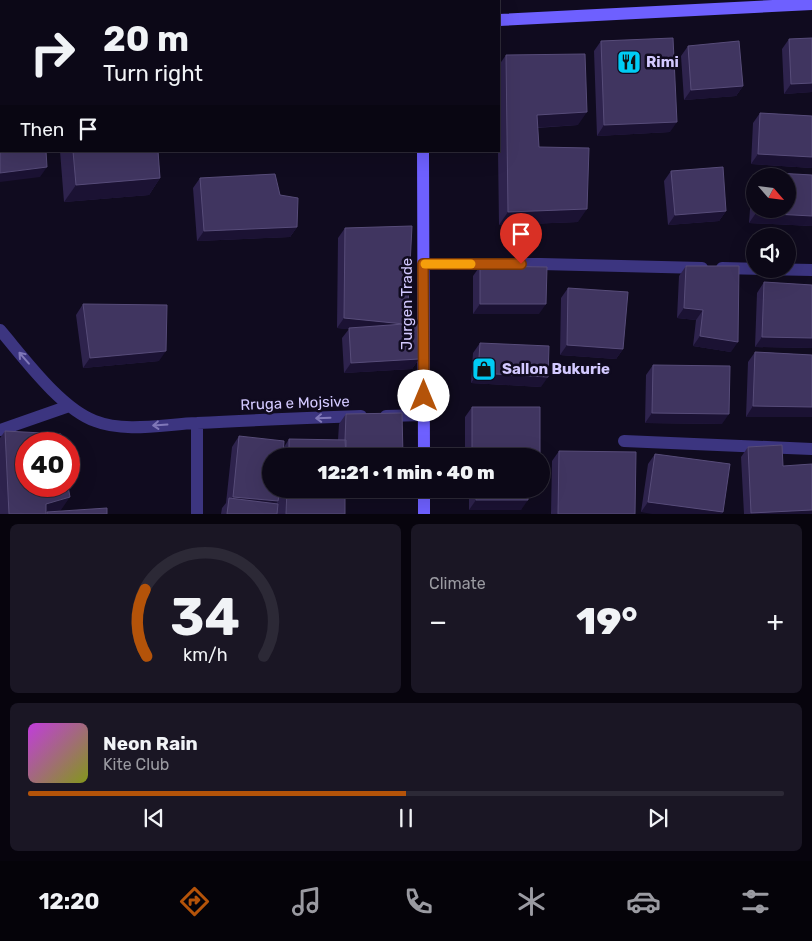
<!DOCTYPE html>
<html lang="en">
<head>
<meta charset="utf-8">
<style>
	:root { --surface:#0c0817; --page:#1a1624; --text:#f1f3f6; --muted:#9a9aa1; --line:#2c2936; --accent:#b45309 }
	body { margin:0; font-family:Rubik,sans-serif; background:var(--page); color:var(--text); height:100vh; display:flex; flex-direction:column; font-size:19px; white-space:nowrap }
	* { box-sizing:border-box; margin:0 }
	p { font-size:16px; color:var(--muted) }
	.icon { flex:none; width:28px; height:28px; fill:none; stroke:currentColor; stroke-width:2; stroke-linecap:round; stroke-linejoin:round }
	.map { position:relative; height:514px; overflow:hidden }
	.details { display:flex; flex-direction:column; gap:10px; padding:10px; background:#07040d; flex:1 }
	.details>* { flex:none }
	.top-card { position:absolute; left:0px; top:0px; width:500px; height:152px; box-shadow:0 5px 20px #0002,0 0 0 1px var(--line); background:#0c0817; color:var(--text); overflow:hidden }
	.needle { width:32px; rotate:118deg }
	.fabs { position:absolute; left:746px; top:168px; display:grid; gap:10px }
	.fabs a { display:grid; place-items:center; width:50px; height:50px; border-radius:50%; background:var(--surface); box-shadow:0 5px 20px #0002,0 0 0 1px var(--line); font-size:25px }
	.speed { position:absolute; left:15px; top:432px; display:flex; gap:10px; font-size:25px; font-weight:700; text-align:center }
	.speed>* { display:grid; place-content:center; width:65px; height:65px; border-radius:50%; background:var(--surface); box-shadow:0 5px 20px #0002,0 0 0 1px var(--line); line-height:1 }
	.speed .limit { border:8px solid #d22; background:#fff; color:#111 }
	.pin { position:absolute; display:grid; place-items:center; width:42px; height:42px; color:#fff; margin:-51px -21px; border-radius:50% 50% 50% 0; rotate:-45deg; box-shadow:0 0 5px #0007 }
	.pin .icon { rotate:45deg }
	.me { position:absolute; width:55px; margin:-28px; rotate:0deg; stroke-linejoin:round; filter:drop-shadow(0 0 4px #0008) }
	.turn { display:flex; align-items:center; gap:18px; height:105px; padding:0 20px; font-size:22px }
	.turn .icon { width:65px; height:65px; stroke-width:2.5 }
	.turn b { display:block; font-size:35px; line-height:42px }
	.then { display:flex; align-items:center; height:48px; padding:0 20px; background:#0003; gap:10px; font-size:19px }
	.big { font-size:38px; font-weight:800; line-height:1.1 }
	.details .tile { flex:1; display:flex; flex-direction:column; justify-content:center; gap:8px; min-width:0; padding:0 18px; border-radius:8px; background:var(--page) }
	.details .dial { align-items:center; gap:0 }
	.dial svg { height:130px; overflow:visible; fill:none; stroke:var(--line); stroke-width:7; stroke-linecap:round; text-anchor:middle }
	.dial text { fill:var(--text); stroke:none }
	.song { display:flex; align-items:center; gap:15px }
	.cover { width:60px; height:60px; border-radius:8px; background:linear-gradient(135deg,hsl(290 70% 55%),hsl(70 70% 35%)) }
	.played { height:5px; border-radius:2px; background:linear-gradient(90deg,var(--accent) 50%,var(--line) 50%) }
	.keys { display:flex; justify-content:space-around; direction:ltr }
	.heat { display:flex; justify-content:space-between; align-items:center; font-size:28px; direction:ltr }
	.details .tiles { flex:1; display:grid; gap:10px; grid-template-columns:1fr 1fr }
	.tile:last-child { grid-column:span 2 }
	.trip { position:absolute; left:262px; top:448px; width:288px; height:50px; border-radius:25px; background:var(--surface); box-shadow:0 5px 20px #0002,0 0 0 1px var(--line); font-weight:800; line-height:50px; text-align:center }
	.menu { display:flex; height:80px; justify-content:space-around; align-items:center; background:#050309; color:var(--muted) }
	.menu .icon { width:35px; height:35px }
	.menu .selected { color:var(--accent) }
	.menu b { font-size:22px; color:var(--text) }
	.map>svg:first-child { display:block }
</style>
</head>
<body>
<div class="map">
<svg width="812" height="514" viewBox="0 0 812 514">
	<rect width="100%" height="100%" fill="#100b1f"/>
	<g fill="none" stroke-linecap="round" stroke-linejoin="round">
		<path stroke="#3c3580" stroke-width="12" d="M423,264H541L702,268
			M722,268L812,270
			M0,330C24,358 60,408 95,421C125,433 166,424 197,423C252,420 307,418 361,416
			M386,416L424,415
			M0,430L69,406
			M624,441L812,449
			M197,514V423"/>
		<path stroke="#6e60ff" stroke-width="12" d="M423,0V1
			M499,20L812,4
			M0,57H1
			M423,151L424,456
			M424,514V489"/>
	</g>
	<path fill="#2e234d" d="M812,38V92L784,94L782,49L789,39Z
		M601,41L670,132L597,136L594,51Z
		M688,46L743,86L736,96L684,100L681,56Z
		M506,55L578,125L537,128L539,147L578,222L499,225L498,151H499V65Z
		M760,113L812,116V168L751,164L753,123Z
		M60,151H158L160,178L149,195L64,202Z
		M671,171L726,211L719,221L668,225L664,181Z
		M759,172L812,175V226L749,223L752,182L755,177V209H788V176H756Z
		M200,178L297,227L290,237L197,241L193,188Z
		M345,228L407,325L419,359L412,369L344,373L342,338L349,329L337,328L338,238Z
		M480,266L539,314H473V276Z
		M686,266L731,352L693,346L696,320L677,318L679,276Z
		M764,282L812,285V348L755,347L757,293Z
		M568,288L623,349L616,359L560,355L561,298Z
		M83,304L159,361L83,368L76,315Z
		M480,343L541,387L471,383L473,353Z
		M755,352L812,355V417H746L748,362Z
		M653,365L722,424L645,423L646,375Z
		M472,407L540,456H465V417Z
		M346,414L403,456H271V489H345V514H221L222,508L226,503L232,447L239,436L284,447L289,439L338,440L339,424Z
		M5,431L61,510L54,512L107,514H0V438Z
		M748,447L783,466L812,514H744L741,457Z
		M559,451L635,514H551L552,461Z
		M655,454L722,514L641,512L648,464Z
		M469,489H528L521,510H469Z"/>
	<path fill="#1b1233" d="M812,83V92L784,94L791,84Z
		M743,86L736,96L684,100L691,90Z
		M587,112L578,125L528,128L537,115Z
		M677,122L670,132L597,136L604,125Z
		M758,154L812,157V168L751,164Z
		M47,167L40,177L0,182V173Z
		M160,178L149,195L64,202L76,185Z
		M587,209L578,222L499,225L508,212Z
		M726,211L719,221L668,225L675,215Z
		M756,213L812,216V226L749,223Z
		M297,227L290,237L197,241L204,231Z
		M480,304H546L539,314H473Z
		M684,308L703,310L696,320L677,318Z
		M344,318L404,324L397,334L337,328Z
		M700,336L738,342L731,352L693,346Z
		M762,337L812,338V348L755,347Z
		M567,345L623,349L616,359L560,355Z
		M166,351L159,361L83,368L90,358Z
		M419,359L412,369L344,373L351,363Z
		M478,373L548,377L541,387L471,383Z
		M753,406L812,407V417H746Z
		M652,413L729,414L722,424L645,423Z
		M70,497L61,510L49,514L47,512L46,514H39L46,504Z
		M233,497L278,501L271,511L228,503Z
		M476,500H528L521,510H469Z
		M648,502L723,512L722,514H652L641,512Z
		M812,510V514H751V513Z"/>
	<path fill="#403560" stroke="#574c79" d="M673,38L677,122L604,125L601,41Z
		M812,38V83L791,84L789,39Z
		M739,41L743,86L691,90L688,46Z
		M585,54L587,112L537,115L539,147L589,148L587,209L508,212L506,55Z
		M0,95H1V151H46L47,167L0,173Z
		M760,113L812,116V157L758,154Z
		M73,151H158L160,178L76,185Z
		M723,167L726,211L675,215L671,171Z
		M759,172L812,175V216L756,213V209H788V176H758Z
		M275,174L280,195L298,198L297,227L204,231L200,178Z
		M412,226L407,325L417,324L419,359L351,363L349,328L404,324L344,318L345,228Z
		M480,266L547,267L546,304H480Z
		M686,266H739L738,342L700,336L703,310L684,308Z
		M764,282L812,285V338L762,337Z
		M568,288L628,292L623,349L567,345Z
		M83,304L167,305L166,351L90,358Z
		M480,343L549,346L548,377L478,373Z
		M755,352L812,355V407L753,406Z
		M653,365L730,366L729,414L652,413Z
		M472,407H540V456H472Z
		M402,413L403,456H346L345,440L346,414Z
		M5,431L61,434L62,444H26V486H68L70,497L46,504V514H9Z
		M239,436L284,441L283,456H271V489H280L278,501L233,497Z
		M289,439L346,440V456H289Z
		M782,445L783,466L812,464V510L751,513L748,447Z
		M559,451L636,452L635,514H558Z
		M655,454L730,464L723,512L648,502Z
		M287,489H345V514H286Z
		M476,489H528V500H476Z
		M229,498L278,504L277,514H227Z
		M107,508V514H47V512Z"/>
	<defs><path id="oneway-shaft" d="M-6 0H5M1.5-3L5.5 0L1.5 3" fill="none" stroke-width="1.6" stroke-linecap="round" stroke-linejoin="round" transform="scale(1.25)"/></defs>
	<g stroke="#8078b9">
		<use href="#oneway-shaft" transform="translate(24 358) rotate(-131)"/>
		<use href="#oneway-shaft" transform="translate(323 418) rotate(178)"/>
		<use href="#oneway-shaft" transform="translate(160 425) rotate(176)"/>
	</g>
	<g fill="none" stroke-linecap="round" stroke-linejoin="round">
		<g stroke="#753606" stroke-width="12">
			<path id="route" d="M424,396L423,264H521"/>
		</g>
		<use href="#route" stroke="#b45309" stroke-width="9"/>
		<path stroke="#f59e0b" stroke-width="9" d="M425,264H471"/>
	</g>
	<defs>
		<g id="restaurant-square" transform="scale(1.25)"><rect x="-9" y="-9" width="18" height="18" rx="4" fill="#00ccf4" stroke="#100b1f"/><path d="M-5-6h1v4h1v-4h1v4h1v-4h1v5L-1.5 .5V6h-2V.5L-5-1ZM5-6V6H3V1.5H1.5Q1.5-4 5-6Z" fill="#111"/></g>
		<g id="shop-square" transform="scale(1.25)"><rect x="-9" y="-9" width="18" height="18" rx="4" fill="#00ccf4" stroke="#100b1f"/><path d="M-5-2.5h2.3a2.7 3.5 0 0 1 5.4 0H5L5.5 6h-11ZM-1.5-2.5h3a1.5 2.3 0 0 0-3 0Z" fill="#111"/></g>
	</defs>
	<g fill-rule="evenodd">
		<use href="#restaurant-square" x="629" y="62"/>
		<use href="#shop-square" x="484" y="369"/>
	</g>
	<g text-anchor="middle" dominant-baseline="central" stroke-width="5" stroke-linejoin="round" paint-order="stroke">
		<g font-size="15" font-weight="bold" fill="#d3c9ff" stroke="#100b1f" text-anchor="start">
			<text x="646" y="62">Rimi</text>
			<text x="502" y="369">Sallon Bukurie</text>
		</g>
		<g font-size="15" fill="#d3c9ff" stroke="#100b1f">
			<text transform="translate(407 304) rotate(-90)">Jurgen Trade</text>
			<text transform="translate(295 403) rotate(-2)">Rruga e Mojsive</text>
		</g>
	</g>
</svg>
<div class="fabs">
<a><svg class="needle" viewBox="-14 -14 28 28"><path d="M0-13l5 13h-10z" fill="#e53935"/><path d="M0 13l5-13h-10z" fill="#9a9aa1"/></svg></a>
<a><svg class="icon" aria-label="sound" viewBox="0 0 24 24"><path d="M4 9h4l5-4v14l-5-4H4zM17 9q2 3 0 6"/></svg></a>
</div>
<div class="speed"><div class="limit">40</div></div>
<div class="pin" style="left:521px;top:264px;background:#d93025"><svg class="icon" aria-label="arrive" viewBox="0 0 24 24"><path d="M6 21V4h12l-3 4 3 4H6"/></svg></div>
<svg class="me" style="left:424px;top:396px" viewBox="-20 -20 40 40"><circle r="19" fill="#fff"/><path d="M0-13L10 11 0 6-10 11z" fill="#b45309"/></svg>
<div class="trip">12:21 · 1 min · 40 m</div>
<div class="top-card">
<div class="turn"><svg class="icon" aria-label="right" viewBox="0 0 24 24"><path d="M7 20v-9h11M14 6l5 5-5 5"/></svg><div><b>20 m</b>Turn right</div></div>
<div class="then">Then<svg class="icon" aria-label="arrive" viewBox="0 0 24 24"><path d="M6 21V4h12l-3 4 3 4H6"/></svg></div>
</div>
</div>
<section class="details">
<div class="tiles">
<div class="tile dial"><svg viewBox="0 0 100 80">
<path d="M14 69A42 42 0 1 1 86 69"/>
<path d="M14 69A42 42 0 0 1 13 28" stroke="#b45309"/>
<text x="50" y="56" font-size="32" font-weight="700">34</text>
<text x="50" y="72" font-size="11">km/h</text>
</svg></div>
<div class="tile"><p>Climate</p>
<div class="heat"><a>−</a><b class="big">19°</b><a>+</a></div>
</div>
<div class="tile">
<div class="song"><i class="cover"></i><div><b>Neon Rain</b><p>Kite Club</p></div></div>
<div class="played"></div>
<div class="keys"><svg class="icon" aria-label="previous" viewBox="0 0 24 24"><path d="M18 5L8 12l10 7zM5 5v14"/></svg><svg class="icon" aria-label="pause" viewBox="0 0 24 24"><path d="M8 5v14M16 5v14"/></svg><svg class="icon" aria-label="next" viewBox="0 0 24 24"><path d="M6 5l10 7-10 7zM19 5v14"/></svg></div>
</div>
</div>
</section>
<nav class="menu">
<b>12:20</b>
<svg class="icon selected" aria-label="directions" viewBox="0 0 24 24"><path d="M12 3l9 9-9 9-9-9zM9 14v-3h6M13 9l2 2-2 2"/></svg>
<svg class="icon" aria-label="music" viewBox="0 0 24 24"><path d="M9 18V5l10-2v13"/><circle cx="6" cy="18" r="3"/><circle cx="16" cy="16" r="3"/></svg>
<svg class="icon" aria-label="phone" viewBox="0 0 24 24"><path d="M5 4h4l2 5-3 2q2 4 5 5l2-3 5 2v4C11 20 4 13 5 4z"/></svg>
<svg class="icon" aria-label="climate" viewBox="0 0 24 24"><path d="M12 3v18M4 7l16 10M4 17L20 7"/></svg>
<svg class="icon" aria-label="car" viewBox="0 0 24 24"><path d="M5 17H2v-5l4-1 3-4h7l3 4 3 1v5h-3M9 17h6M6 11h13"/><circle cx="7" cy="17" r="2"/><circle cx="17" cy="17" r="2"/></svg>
<svg class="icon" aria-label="filters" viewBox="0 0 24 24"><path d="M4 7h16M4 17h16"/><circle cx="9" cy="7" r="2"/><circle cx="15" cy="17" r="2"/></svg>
</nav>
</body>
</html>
